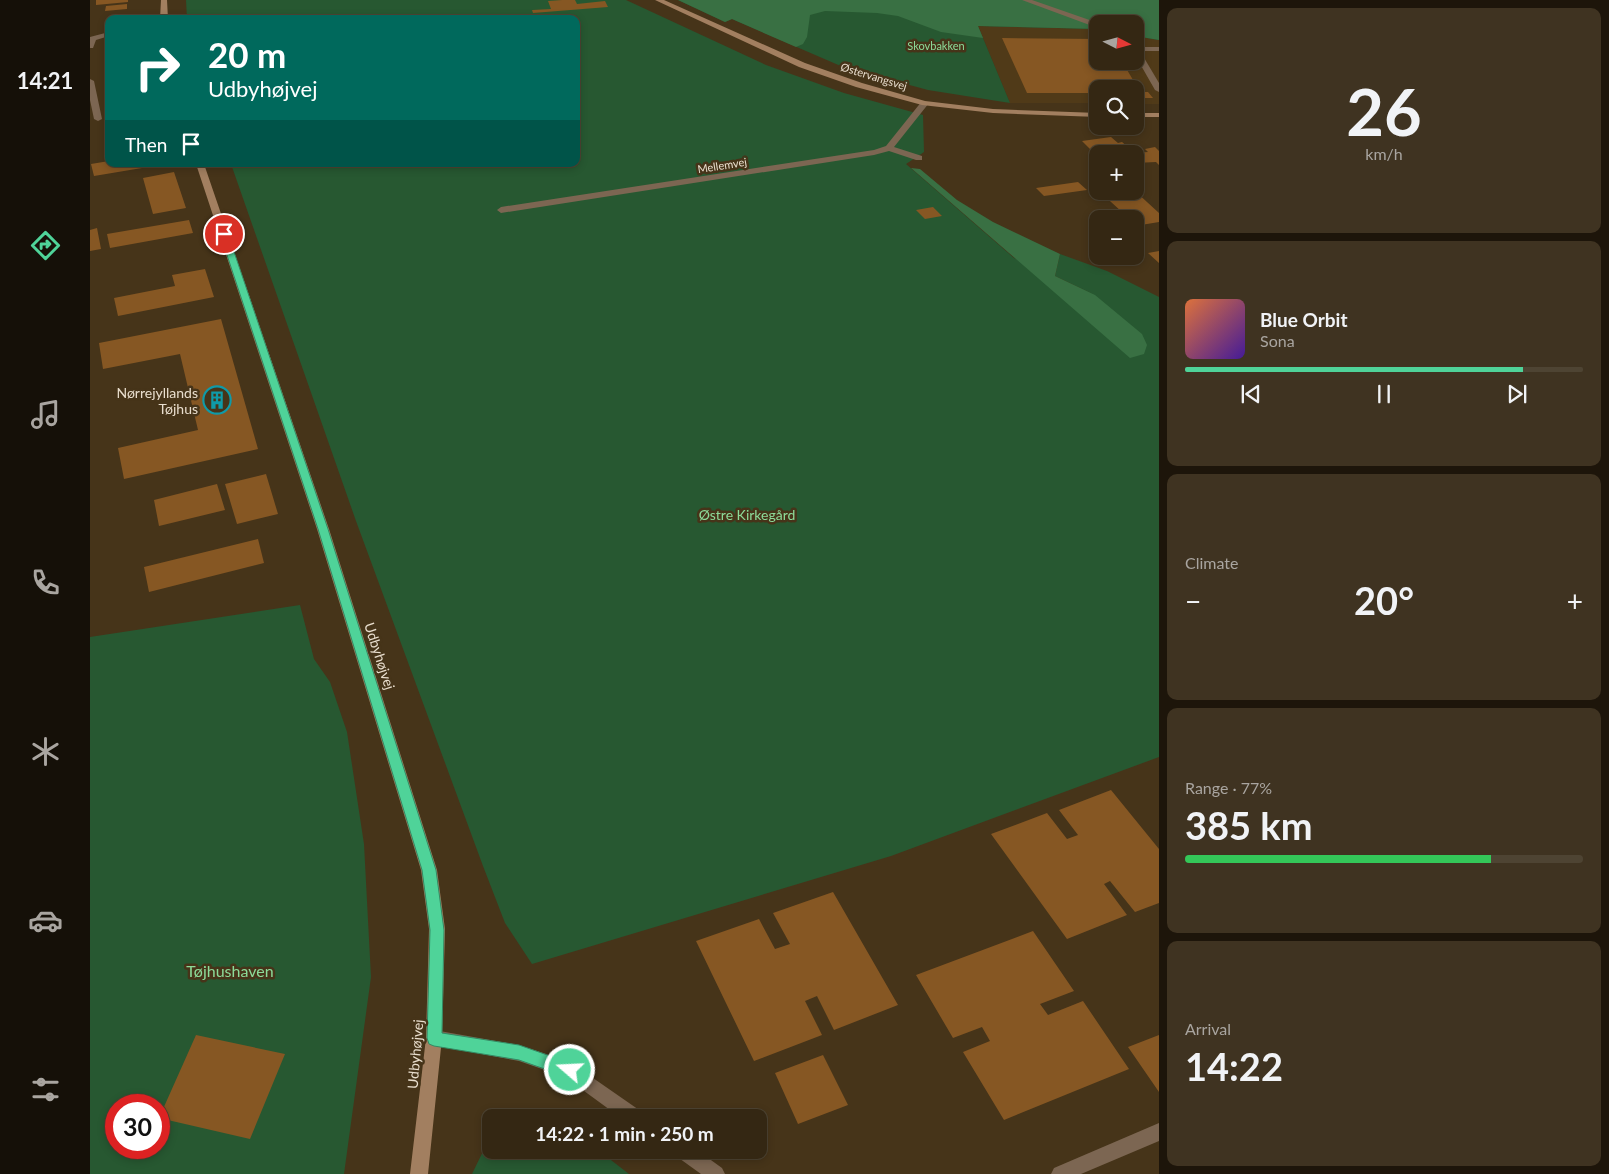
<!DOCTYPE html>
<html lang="en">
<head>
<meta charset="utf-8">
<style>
	:root { --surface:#342713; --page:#3f3321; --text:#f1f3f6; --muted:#a9a5a0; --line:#4e4433; --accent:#4fd399 }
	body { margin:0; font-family:Lato,sans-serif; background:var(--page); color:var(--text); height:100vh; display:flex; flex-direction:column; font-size:19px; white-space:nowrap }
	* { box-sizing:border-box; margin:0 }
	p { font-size:16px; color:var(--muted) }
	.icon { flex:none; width:28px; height:28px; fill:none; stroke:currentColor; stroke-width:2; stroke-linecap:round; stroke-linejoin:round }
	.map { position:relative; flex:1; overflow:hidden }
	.sheet { display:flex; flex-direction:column; gap:8px; padding:8px; background:#1d150a; width:450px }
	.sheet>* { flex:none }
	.guide { position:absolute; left:15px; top:15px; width:475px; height:152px; border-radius:10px; box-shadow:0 2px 8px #0003,0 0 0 1px var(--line); background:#00695c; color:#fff; overflow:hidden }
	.needle { width:32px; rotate:96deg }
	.controls { position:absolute; left:999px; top:15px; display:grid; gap:10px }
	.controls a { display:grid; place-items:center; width:55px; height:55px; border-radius:10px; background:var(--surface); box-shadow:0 2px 8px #0003,0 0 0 1px var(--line); font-size:25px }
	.speed { position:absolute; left:15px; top:1094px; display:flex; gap:10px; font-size:25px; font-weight:700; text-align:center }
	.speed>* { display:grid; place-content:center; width:65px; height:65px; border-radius:50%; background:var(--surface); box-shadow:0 2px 8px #0003,0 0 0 1px var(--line); line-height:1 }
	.speed .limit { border:8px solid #d22; background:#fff; color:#111 }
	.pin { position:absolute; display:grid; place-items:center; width:42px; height:42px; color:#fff; margin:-21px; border:2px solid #fff; border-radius:50%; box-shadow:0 1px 5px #0007 }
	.me { position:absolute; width:55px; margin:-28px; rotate:289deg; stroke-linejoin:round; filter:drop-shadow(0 0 4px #0008) }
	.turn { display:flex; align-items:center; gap:18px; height:105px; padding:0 20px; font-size:22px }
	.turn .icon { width:65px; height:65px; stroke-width:2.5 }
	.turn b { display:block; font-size:35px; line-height:42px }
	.then { display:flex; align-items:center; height:48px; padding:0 20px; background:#0003; gap:10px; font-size:19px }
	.big { font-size:38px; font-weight:700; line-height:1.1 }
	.sheet .card { flex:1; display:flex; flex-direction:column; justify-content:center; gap:8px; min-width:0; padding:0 18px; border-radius:10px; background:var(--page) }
	.sheet .dial { align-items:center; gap:0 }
	.dial b { font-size:65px; line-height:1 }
	.song { display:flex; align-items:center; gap:15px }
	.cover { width:60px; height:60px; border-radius:8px; background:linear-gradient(135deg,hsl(20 70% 55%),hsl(260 70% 35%)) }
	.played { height:5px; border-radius:2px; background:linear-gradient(90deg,var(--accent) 85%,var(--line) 85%) }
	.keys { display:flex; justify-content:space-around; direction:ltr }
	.heat { display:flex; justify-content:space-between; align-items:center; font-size:28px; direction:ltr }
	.charge { height:8px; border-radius:4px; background:linear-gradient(90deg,#34c759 77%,var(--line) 0) }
	.trip { position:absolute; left:392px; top:1109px; width:285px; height:50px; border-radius:10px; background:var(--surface); box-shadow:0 2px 8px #0003,0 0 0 1px var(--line); font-weight:700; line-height:50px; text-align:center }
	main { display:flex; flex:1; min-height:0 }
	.tab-bar { display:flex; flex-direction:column; width:90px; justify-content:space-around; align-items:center; background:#151008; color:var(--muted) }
	.tab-bar .icon { width:35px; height:35px }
	.tab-bar .current { color:var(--accent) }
	.tab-bar b { font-size:22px; color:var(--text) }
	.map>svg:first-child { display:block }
</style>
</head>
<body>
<main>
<nav class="tab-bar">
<b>14:21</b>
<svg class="icon current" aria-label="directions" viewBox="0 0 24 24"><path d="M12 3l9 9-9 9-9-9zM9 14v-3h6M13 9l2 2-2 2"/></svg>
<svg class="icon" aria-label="music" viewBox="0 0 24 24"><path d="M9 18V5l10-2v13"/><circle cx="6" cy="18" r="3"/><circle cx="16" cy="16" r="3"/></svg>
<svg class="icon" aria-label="phone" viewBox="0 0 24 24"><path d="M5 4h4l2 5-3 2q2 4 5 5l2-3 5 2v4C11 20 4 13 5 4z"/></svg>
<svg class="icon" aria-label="climate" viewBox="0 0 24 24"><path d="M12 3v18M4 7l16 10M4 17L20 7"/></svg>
<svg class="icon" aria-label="car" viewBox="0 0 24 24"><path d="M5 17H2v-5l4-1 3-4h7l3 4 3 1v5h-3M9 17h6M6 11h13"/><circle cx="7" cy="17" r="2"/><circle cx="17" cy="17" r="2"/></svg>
<svg class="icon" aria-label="filters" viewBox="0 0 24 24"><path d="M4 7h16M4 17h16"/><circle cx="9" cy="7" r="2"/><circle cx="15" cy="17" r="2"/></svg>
</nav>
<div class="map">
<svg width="1069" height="1174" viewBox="0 0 1069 1174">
	<rect width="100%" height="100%" fill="#463419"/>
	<path fill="#503a18" d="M888,26L1007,29L1008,61H1045V36L1069,40V104H1045V89H1008L1007,103H920Z"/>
	<path fill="#275831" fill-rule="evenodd" d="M96,0H536L676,65L754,93L833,115L834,152L816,164L924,258L1005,295L965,276L970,254L1017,271L1069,297V757L801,856L442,964L415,923L393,866L266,521L141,164H486V19H97Z
		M588,0H1069V40L1045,36V24H1008L1007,29L888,26L920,103L838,90L753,67L642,19L635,22Z
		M210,605L224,659L240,682L257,732L274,844L281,977L254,1174H0V637ZM26,1105H69V1148H26Z
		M401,1135V1150H508L539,1174H382Z"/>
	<path fill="#397043" d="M588,0H1069V40L1045,36V24H1008L1007,29L888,26L893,38L851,32L808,16L787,13L735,11L720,15L717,37L713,44L706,47L642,19L635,22Z
		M821,168L830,169L867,200L903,222L970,254L965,276L1005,295L1052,334L1057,345L1054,354L1040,358Z"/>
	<path fill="#865723" d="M6,0H38V2L6,5Z
		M472,0H485L487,4L515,1L518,7L443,13L442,10L461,9L458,1Z
		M37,4V9L15,11L16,6Z
		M912,38L1008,39V61H1045L1049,68H1036L1050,92H1058L1063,98H1045V89H1008V98H1000L998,93H937Z
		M1021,137L1028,143L1032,142L1045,153L1058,152L1055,149L1065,147L1069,151V165L1066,162L1045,163V154H1012L1009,151L1003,152L992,141Z
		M19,161V164L70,165L4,176L1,164Z
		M84,172L96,208L63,214L53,178Z
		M988,182L997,190L954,196L946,188Z
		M1009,191H1045L1069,213V222L1045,226V219H1014L1011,215L1032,212Z
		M843,207L852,216L835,219L826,210Z
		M99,220L103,233L20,248L17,234Z
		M7,228L11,249L0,251V230Z
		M1069,251V263L1058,253Z
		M115,269L124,297L28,316L24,298L85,286L82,275Z
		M131,319L168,449L34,479L28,448L108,430L90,354L13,369L9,343Z
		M176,474L188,514L147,524L135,484Z
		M127,484L135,510L69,526L64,500Z
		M168,539L174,563L59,592L54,567Z
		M1021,790L1069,849V903L1045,912L1020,881L1014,884L1037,915L977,939L901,834L957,813L977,839L988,835L969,810Z
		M743,892L808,1005L744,1030L727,996L715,1001L732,1035L664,1061L606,941L669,919L685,949L700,944L683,913Z
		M943,931L984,991L950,1004L958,1015L993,1001L1039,1069L914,1120L873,1052L900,1041L892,1027L863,1038L826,975Z
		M106,1035L195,1054L160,1139L69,1118Z
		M1069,1035V1092L1038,1047Z
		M733,1055L758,1105L708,1124L685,1073Z"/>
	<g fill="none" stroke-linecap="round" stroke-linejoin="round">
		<path fill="#7c6652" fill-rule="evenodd" d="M932,0H942L1011,24H1008V27H1005Z
			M19,32V36L6,40L3,48H0V37Z
			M1045,47H1069V51H1050L1069,83V92L1065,90L1045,55Z
			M0,79L4,81L12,119L8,121L4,119L0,100Z
			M832,101L839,103L804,147L832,156V160H826L799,151L784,155L411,213L407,210L411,207L784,150L796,146Z"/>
		<path fill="#7c6652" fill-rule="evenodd" d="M344,1030L429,1045L480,1062L552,1112L555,1118H531L475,1077L429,1061L338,1044L336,1038L338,1032Z
			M1069,1123V1141L991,1174H961L964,1168Z
			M583,1150H607L632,1168L635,1174H611L586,1156Z"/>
		<path fill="#a27f60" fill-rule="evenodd" d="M71,0H77L78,19H70Z
			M565,0H574L715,63L772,83L835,101L903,109L1008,113V117L903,113L832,105L766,87L709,67Z
			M1045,113H1069V117H1045Z
			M106,164H114L239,529L347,870L355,929L352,1038L338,1174H320L336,1038L339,929L331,870L227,529Z"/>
	</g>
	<path fill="#4fd399" stroke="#338963" d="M134,231L138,234L238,529L346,870L354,930L352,1033L429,1045L486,1065L488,1070L486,1076L480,1078L429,1060L344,1046L339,1044L337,1038L340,930L332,870L228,529L130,234Z"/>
	<defs>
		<g id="building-ring" transform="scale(1.4375)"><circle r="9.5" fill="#463419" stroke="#0f9aa8" stroke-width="1.5"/><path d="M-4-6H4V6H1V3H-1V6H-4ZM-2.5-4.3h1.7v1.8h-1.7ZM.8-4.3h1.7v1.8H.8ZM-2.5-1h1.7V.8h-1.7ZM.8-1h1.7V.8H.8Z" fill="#0f9aa8"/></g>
	</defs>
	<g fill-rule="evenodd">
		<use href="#building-ring" x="127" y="400"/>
	</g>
	<g text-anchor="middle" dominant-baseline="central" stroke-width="5" stroke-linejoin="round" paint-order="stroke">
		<g font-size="11" fill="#8cdb99" stroke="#463419">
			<text x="846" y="45">Skovbakken</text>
		</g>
		<g font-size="11" fill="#e9dece" stroke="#463419">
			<text transform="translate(784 76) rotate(17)">Østervangsvej</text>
			<text transform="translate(632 165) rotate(-9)">Mellemvej</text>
		</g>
		<g font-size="14" fill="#e9dece" stroke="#463419" text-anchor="end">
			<text x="108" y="392">Nørrejyllands<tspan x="108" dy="16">Tøjhus</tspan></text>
		</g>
		<g font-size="14" fill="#8cdb99" stroke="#463419">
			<text x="657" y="514">Østre Kirkegård</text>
		</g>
		<g font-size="14" fill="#e9dece" stroke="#463419">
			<text transform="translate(290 656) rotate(72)">Udbyhøjvej</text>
			<text transform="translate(325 1054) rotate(-85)">Udbyhøjvej</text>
		</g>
		<g font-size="16" fill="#8cdb99" stroke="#463419">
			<text x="140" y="970">Tøjhushaven</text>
		</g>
	</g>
</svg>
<div class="controls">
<a><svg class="needle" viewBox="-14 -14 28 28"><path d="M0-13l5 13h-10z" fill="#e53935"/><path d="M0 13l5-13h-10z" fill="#a9a5a0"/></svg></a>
<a><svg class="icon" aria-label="search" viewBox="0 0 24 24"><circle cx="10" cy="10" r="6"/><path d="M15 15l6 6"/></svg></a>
<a>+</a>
<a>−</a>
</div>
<div class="speed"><div class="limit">30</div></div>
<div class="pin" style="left:134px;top:234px;background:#d93025"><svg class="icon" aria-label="arrive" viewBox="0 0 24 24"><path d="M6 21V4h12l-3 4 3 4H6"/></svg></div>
<svg class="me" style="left:480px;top:1070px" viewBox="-20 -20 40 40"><circle r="17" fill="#4fd399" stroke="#fff" stroke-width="3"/><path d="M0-11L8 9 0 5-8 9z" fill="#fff"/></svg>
<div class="trip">14:22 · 1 min · 250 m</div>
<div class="guide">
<div class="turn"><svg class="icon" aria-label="right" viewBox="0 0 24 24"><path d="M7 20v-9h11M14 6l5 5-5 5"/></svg><div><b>20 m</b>Udbyhøjvej</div></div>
<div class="then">Then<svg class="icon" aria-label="arrive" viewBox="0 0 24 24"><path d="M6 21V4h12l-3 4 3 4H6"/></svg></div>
</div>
</div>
<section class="sheet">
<div class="card dial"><b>26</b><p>km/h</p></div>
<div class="card">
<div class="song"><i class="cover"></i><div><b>Blue Orbit</b><p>Sona</p></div></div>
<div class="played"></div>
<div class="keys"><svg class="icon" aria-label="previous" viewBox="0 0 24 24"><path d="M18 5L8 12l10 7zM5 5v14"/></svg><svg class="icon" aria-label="pause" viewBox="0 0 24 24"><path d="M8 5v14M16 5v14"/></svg><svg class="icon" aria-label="next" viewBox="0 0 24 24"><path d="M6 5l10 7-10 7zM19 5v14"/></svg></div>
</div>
<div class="card"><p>Climate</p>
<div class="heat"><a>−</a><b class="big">20°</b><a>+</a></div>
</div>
<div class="card"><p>Range · 77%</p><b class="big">385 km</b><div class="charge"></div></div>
<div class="card"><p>Arrival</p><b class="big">14:22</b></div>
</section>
</main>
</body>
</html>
